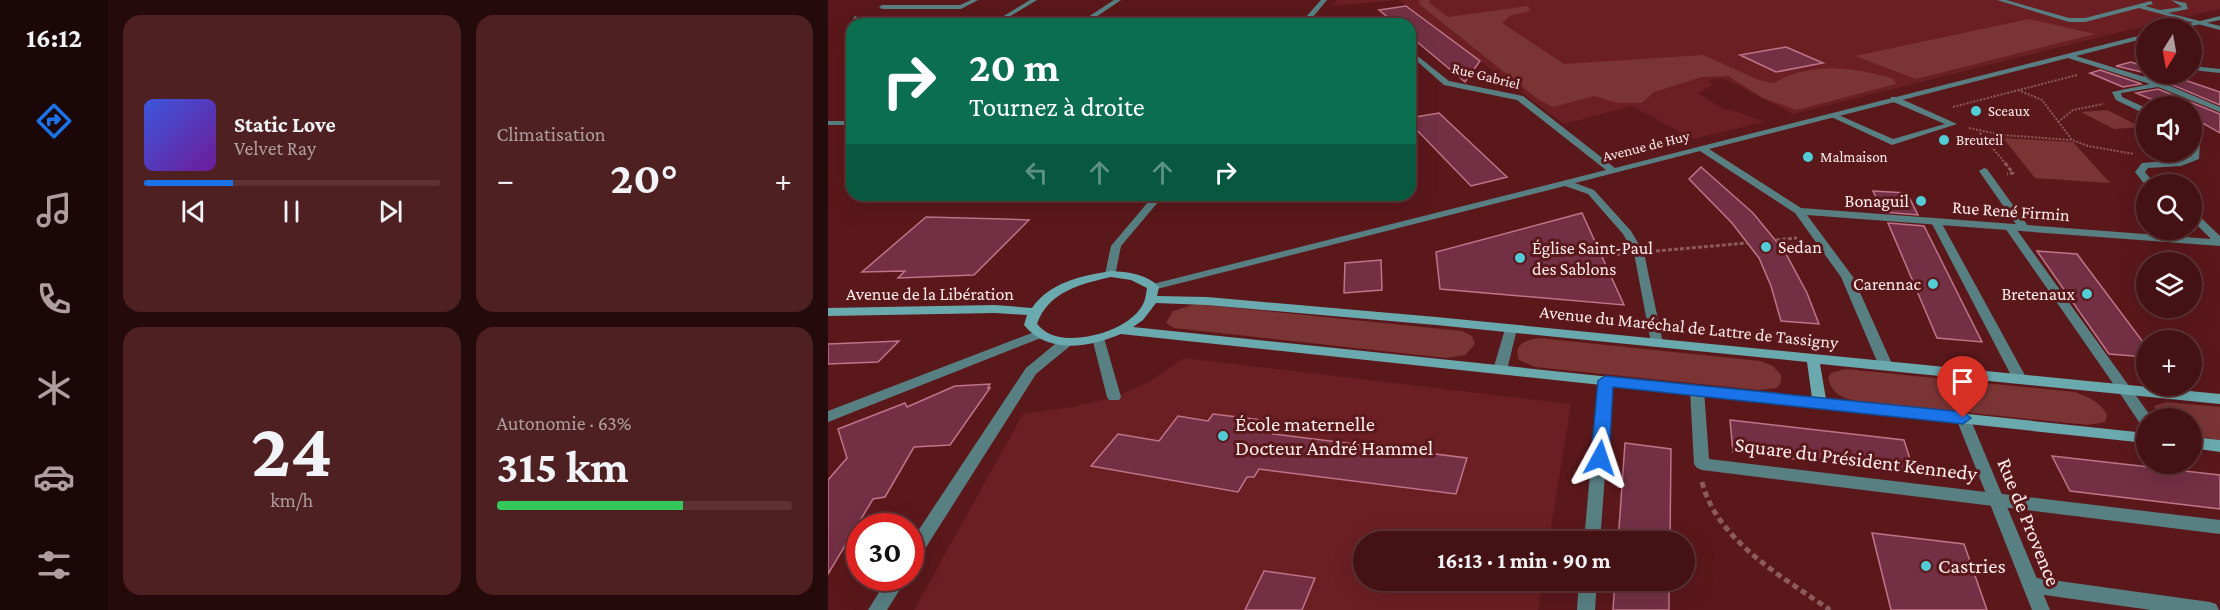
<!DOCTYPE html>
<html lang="fr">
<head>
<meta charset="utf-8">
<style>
	:root { --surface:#441214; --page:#4e2022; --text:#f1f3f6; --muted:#af9ea0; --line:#5c3234; --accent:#1a73e8 }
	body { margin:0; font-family:"Crimson Pro",serif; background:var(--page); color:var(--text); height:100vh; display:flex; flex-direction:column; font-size:22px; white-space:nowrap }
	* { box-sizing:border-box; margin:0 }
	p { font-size:20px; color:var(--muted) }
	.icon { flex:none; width:33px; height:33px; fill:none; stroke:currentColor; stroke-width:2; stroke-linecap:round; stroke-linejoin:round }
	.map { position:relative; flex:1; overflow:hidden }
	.side { display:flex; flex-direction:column; gap:15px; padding:15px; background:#250a0b; width:720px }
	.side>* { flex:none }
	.guide { position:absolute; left:18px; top:18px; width:570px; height:183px; border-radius:18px; box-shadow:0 6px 24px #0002,0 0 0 2px var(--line); background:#0b6e4f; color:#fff; overflow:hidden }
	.needle { width:39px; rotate:191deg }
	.tools { position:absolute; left:1308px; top:18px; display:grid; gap:12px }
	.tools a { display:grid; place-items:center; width:66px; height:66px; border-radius:50%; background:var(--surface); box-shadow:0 6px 24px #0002,0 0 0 2px var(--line); font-size:30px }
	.speed { position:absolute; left:18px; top:513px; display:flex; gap:12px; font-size:30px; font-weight:700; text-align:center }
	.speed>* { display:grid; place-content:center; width:78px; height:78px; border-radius:50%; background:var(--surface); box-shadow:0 6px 24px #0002,0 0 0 2px var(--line); line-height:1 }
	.speed .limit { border:9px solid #d22; background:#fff; color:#111 }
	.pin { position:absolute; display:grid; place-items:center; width:51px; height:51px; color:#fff; margin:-62px -26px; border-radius:50% 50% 50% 0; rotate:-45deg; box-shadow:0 0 6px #0007 }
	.pin .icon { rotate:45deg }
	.me { position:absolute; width:66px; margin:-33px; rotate:5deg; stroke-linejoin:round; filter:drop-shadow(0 0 4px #0008) }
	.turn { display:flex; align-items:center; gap:21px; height:126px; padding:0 24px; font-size:27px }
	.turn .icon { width:78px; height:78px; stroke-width:2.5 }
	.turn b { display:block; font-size:42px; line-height:51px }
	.lanes { display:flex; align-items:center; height:57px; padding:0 24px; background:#0003; justify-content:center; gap:30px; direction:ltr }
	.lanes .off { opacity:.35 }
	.big { font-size:45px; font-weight:700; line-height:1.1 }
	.side .card { flex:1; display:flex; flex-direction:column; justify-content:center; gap:9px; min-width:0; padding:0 21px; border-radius:18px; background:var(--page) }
	.side .dial { align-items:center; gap:0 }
	.dial b { font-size:78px; line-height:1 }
	.song { display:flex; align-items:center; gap:18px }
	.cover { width:72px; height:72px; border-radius:9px; background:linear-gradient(135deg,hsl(230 70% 55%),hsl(280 70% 35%)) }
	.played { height:6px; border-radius:3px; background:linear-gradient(90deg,var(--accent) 30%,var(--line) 30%) }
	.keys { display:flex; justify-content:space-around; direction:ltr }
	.heat { display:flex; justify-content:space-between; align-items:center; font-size:33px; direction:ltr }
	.charge { height:9px; border-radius:4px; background:linear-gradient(90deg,#34c759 63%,var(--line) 0) }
	.side .tiles { flex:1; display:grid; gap:15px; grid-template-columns:repeat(2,1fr) }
	.trip { position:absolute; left:525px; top:531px; width:342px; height:60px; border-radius:30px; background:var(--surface); box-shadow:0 6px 24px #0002,0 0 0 2px var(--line); font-weight:700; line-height:60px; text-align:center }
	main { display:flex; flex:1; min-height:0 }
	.menu { display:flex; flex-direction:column; width:108px; justify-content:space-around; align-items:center; background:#1b0708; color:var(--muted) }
	.menu .icon { width:42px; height:42px }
	.menu .active { color:var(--accent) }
	.menu b { font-size:27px; color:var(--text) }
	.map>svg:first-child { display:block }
</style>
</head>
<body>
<main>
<nav class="menu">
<b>16:12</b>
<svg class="icon active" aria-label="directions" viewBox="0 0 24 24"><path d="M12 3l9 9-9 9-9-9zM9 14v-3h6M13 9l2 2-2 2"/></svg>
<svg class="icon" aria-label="music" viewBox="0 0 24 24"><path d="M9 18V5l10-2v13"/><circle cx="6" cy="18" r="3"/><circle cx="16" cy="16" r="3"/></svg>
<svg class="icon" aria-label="phone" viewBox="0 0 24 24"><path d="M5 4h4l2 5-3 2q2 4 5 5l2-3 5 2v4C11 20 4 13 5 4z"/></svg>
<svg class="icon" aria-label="climate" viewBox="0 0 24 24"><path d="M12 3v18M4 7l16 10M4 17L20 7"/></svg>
<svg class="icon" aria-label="car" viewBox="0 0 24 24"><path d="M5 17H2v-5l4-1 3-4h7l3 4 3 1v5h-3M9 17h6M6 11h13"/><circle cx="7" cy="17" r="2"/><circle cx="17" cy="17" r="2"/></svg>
<svg class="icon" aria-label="filters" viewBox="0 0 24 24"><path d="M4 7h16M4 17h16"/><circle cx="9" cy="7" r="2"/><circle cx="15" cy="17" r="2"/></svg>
</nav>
<section class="side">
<div class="tiles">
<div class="card">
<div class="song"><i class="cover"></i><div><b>Static Love</b><p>Velvet Ray</p></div></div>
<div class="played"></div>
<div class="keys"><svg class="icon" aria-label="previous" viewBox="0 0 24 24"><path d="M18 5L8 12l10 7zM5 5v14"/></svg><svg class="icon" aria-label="pause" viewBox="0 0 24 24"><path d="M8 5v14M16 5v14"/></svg><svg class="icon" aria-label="next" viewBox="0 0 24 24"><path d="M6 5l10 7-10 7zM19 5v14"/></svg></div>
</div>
<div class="card"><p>Climatisation</p>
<div class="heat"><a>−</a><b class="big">20°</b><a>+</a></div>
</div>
<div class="card dial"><b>24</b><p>km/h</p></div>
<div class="card"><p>Autonomie · 63%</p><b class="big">315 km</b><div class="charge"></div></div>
</div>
</section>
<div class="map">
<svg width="1392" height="610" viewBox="0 0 1392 610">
	<rect width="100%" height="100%" fill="#5b181b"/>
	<path fill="#6b1f22" d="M509,0H1392V9L1280,35L965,114L895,78L879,81L885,85L870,93L897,110L902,109L936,122L865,139L804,106L736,124L571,0L504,6Z
		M355,358L743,404L721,541L536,542V580L714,581L710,610H86L195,414L244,407L286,397L321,382Z"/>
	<path fill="#7a3434" d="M592,0H603L600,2L620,17L700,6L702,11L682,16L674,23L736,64L875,55L931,80L946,83C984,61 1026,67 1066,79L1068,84L969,110L935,98L900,76L874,77L826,92L814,103H789L766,96L725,107L711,100L591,4Z
		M1201,19L1267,34L1088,79L1027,56Z
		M1279,110L1313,127L1286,129L1253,112Z
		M1175,138L1245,142L1282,183L1207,178Z
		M368,304L634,331L644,336L647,344L637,355L618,358L346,328L338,323L345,311Z
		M711,338L932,361L945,366L953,375V382L949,388L931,390L707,367L691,360C685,345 697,340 711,338Z
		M1017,369L1247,392C1260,397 1273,402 1279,415L1277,422L1260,425L1029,401C1014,398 1004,394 1000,378L1003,373Z
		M1339,402L1392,407V440L1364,436V418H1331L1326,406Z"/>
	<path fill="#733045" stroke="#bf7489" stroke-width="1.5" d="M578,6L652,61L637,82L582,36V24H568L551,10Z
		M958,47L995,63L948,72L912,55Z
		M1303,62L1318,67V73L1288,66Z
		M1272,70L1311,83L1313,84L1295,87L1262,73Z
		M1339,74L1392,92V105L1328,78Z
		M1330,89L1392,114V133L1364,117V106H1340L1308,93Z
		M611,113L679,177L643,186L582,123V118Z
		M873,167L925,213L957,252L979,293L991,324L953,321L943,286L931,258L904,223L861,179Z
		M1045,191L1079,193L1090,215L1055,212Z
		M754,213L796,305L612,289L608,252Z
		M98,217L175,219L201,220L146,275L70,278L77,271L34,272Z
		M1060,223L1096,226L1154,342L1109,338Z
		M1209,251L1249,254L1318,346V357L1281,354Z
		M553,260L554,290L516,293L517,263Z
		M71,341L50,362L0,364V344Z
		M162,384L160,388H162L122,445L86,447L57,497L45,499L0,574V480L19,458L10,429L77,403L79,407L127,386Z
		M385,414L451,422L445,434L639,458L628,494L431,469L426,477H419L410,492L263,466L290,434L331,441L350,416L380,421Z
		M902,420L1076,440L1086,472L905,452Z
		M797,443L843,449L842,542H790Z
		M1224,456L1392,475V509L1242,491Z
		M1044,533L1136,544L1159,610H1063Z
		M436,571L487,578L474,610H417Z
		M787,580H841V610H785Z"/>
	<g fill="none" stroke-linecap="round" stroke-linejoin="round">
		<path stroke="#8d5a5b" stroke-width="2" stroke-dasharray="2 1.5" stroke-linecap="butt" d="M1190,90L1214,100L1244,140L1260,146L1306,154
			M1125,107L1249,75
			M1230,122L1245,110L1275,104
			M1141,128L1174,135L1243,140
			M1152,133L1178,164"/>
		<path stroke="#8d5a5b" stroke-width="3" stroke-dasharray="4 2" stroke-linecap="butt" d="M1177,163L1185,173L1179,174
			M948,240L969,238
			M828,251L919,243
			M777,256L793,254"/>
		<path stroke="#8d5a5b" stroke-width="5" stroke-dasharray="6 4" stroke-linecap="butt" d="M874,482C889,541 955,577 1002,610"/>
		<path fill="#588083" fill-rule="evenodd" d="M143,0H150L133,9H54L51,7L54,5H132Z
			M1169,0H1178L1241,18H1257L1323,1L1325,4L1317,6L1332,10L1354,7L1343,0L1358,3L1360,9L1340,13L1392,26V30L1311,8L1257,22H1241Z
			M27,16L41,23L42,24H34L25,19Z
			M171,21L169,24H133L136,22Z
			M1364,66L1392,69V73L1364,70Z
			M1323,74L1327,76L1326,78L1312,81L1308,79Z
			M1063,97H1069L1129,124L1064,145L999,115L1006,113L1065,139L1117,124L1063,101Z
			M1156,168L1159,169L1200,226L1201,228L1200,230H1192L1151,171Z
			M1108,219L1113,222L1199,379L1197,382H1187L1185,379L1103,222Z
			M1182,225L1186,226L1301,386L1303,389L1301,392H1291L1177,228Z
			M270,334L276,338L293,397L291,400H281L279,397L264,338Z
			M869,385L874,387L876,390L881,459L1392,520V534L874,470L869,468L866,464L862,390L864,387Z
			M1203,577L1382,602L1388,604L1391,610H1323L1203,593L1197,591L1194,585L1197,579Z"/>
		<path fill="#588083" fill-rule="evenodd" d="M202,0H209L176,20L257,19L286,0H293L265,19L477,18L493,0H499L484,18L542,17L551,24H544L541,21H481L477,24L474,21L169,24L166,22Z
			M1392,16V20L1354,28H1345Z
			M1318,34V38L1248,56L1333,82L1392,107V112L1330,87L1293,93L1294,97L1318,108V113H1315L1288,100L1284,92L1322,84L1240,58L881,149L973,208L1383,239L1364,220V212L1368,213L1392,236V246L979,215L1025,277L1065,366L1063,369H1053L1051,366L1013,277L967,213L872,151L747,183L766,190L803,231L816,253L835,343L829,347L823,343L806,253L795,234L760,194L737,186L325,290L319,287L321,285L778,170L689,100L616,85L582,55V50L621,81L695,96L787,168Z
			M0,121H24V125H0Z
			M1364,135L1372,142L1371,159L1353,166L1320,168L1317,172L1327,184L1318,186L1307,172L1314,163L1352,160L1364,156Z
			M326,195H336L293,246L287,276H279L277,274L283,246Z
			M683,325L689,329L679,370L677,373H667L665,370L677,329Z
			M209,331L215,335L213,338L0,422V411Z
			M237,339L242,340L243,343L242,346L208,374L88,563L82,565V543L198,368L232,340Z
			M777,376L782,378L784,381L772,542H756L770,381L772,378Z
			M1296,384L1301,386L1324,418H1318V426L1313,425L1289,389L1291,386Z
			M1135,413L1140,414L1142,418L1222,610H1204L1128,418L1130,414Z
			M60,578H79L59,610H40Z
			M751,580H769L767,610H749Z"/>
		<path fill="#6aaaaf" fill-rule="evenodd" d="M283,271C300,272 319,274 331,287L329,296L379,297L608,317L1392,394V404L992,364L998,399L1318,433V443L293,334C262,347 220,355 196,325L199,315L167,313L0,316V308L167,305L204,308C222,282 253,276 283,271ZM283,277L303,280L319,288C318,292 318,298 316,302C305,330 245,347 220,333C216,331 212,327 209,324C220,292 252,284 283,277ZM328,303L379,305L608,325L979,362L984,398L305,327L315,320Z
			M1364,437L1392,440V452L1364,448Z"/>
	</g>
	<path fill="#1a73e8" stroke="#114b97" stroke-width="1.5" d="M777,376L1135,412L1143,418L1135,424L785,387L781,458L778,463H766L763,458L770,381Z"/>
	<g fill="#52ccd5" stroke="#5b181b" stroke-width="2">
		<circle cx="1148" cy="111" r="6"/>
		<circle cx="1116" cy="140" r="6"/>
		<circle cx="980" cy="157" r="6"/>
		<circle cx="1093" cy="201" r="6"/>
		<circle cx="938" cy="247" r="6"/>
		<circle cx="692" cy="258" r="6"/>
		<circle cx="1105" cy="284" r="6"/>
		<circle cx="1259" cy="294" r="6"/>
		<circle cx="395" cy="436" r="6"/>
		<circle cx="1098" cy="566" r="6"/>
	</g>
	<g text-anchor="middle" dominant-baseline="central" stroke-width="6" stroke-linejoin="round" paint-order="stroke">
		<g font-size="15" fill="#fdebea" stroke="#5b181b">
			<text transform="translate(658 76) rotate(14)">Rue Gabriel</text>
			<text transform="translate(818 146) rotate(-14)">Avenue de Huy</text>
		</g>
		<g font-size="15" fill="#fdebea" stroke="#5b181b" text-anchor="start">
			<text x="1160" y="111">Sceaux</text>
			<text x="1128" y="140">Breuteil</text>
			<text x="992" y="157">Malmaison</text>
		</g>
		<g font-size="18" fill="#fdebea" stroke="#5b181b" text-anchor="end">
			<text x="1081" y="201">Bonaguil</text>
			<text x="950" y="247" text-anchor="start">Sedan</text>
			<text x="704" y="248" text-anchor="start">Église Saint-Paul<tspan x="704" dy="21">des Sablons</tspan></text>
			<text x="1093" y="284">Carennac</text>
			<text x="1247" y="294">Bretenaux</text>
		</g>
		<g font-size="18" fill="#fdebea" stroke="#5b181b">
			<text transform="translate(1183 211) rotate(4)">Rue René Firmin</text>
			<text x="102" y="294">Avenue de la Libération</text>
			<text transform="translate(861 327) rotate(6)">Avenue du Maréchal de Lattre de Tassigny</text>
		</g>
		<g font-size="21" fill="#fdebea" stroke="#5b181b" text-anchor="start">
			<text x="407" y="424">École maternelle<tspan x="407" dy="24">Docteur André Hammel</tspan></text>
			<text x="1110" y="566">Castries</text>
		</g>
		<g font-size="21" fill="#fdebea" stroke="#5b181b">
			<text transform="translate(1028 459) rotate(7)">Square du Président Kennedy</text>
			<text transform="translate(1201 522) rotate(68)">Rue de Provence</text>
		</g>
	</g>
</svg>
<div class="tools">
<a><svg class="needle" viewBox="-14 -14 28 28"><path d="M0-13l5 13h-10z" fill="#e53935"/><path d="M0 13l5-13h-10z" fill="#af9ea0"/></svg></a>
<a><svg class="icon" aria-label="sound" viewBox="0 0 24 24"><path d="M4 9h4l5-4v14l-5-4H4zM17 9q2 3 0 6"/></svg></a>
<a><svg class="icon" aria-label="search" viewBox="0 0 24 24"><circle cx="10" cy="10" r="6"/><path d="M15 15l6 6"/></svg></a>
<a><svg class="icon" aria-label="layers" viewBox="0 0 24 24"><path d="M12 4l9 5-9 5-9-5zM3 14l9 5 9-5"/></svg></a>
<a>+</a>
<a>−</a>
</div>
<div class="speed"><div class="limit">30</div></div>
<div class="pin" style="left:1135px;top:418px;background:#d93025"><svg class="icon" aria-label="arrive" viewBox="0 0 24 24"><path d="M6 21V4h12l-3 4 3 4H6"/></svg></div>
<svg class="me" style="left:772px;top:458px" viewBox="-20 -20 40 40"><path d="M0-17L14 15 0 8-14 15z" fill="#1a73e8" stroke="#fff" stroke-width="4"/></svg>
<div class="trip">16:13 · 1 min · 90 m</div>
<div class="guide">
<div class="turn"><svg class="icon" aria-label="right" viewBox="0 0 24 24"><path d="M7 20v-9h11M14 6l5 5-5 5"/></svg><div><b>20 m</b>Tournez à droite</div></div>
<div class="lanes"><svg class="icon off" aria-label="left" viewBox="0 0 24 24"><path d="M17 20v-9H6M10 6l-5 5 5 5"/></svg><svg class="icon off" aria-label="ahead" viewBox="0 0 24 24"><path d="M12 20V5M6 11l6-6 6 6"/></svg><svg class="icon off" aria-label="ahead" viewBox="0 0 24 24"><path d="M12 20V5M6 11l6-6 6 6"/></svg><svg class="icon" aria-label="right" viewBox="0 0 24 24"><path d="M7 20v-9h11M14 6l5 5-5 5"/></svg></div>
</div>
</div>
</main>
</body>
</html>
